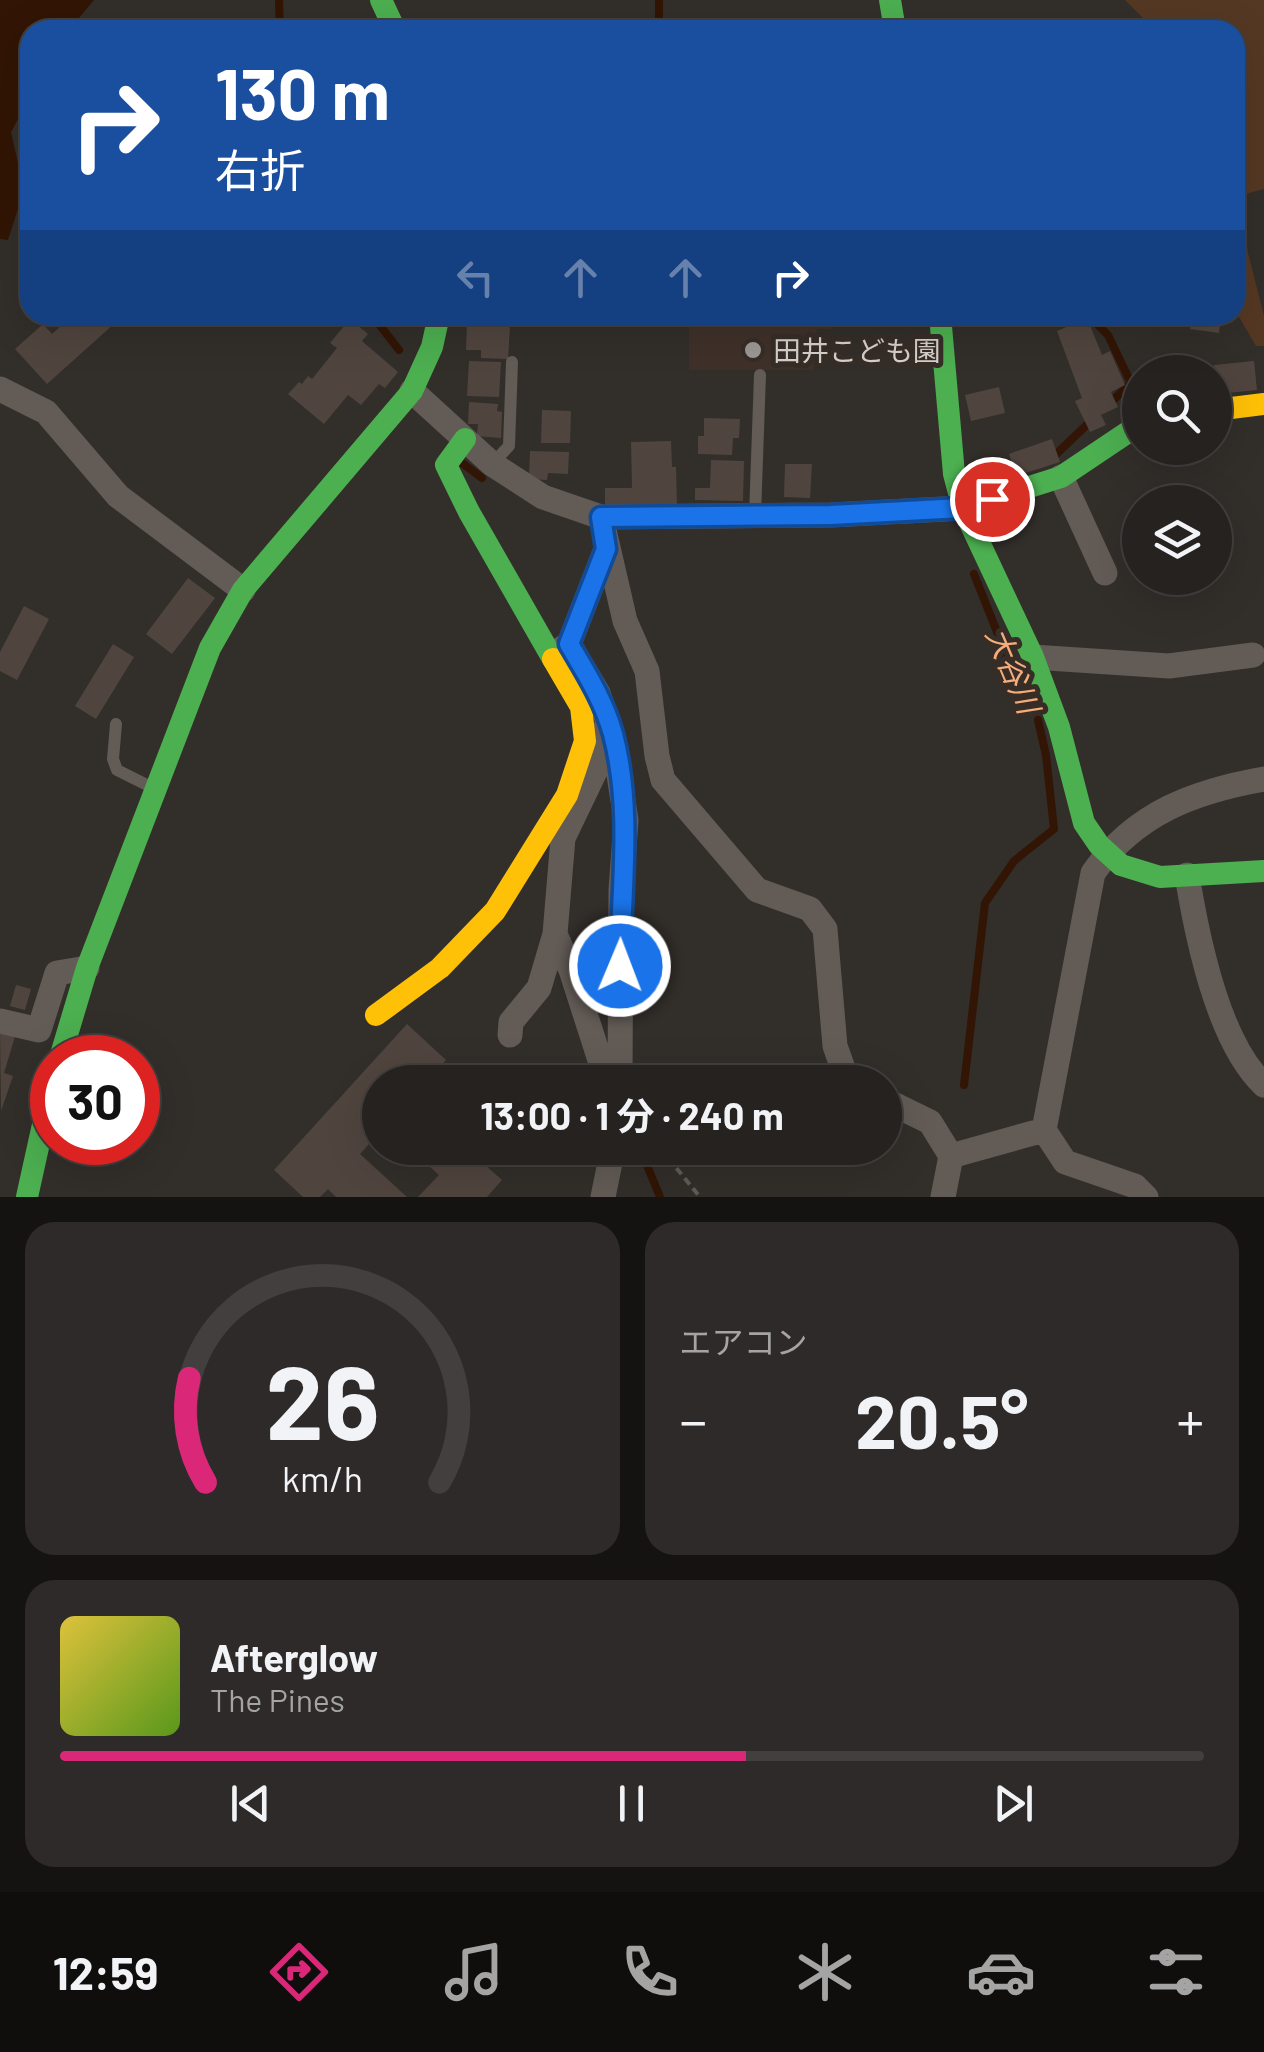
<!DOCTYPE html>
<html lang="ja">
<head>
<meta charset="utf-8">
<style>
	:root { --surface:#262220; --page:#2e2a29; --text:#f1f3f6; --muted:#a4a4a5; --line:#423f3e; --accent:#db2777 }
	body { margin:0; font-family:Barlow,"Noto Sans JP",sans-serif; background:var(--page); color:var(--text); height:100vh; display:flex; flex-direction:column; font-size:38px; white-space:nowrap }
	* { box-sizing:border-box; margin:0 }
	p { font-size:32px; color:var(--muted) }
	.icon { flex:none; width:55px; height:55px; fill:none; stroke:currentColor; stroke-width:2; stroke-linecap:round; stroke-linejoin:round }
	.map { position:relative; height:1197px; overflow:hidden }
	.side { display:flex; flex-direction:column; gap:25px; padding:25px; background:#151312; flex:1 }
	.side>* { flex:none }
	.top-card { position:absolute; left:20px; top:20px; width:1225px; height:305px; border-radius:30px; box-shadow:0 10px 40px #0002,0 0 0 2px var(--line); background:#1a4fa0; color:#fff; overflow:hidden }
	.buttons { position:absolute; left:1122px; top:355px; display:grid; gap:20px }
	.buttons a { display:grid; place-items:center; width:110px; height:110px; border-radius:50%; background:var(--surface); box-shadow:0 10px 40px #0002,0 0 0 2px var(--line); font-size:50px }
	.speed { position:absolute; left:30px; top:1035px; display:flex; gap:20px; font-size:50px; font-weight:700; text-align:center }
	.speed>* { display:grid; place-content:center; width:130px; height:130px; border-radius:50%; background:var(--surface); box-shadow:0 10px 40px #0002,0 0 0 2px var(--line); line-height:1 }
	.speed .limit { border:15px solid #d22; background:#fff; color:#111 }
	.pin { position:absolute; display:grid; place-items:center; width:85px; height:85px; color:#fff; margin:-42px; border:5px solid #fff; border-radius:50%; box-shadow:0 2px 10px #0007 }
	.me { position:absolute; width:110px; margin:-55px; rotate:1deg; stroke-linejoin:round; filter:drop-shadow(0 0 8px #0008) }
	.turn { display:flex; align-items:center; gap:35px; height:210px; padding:0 30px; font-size:45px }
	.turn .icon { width:130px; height:130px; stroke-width:2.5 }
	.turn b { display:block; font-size:70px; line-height:85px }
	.lanes { display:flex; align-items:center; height:95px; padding:0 30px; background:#0003; justify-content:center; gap:50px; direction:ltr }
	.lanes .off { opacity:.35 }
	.big { font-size:75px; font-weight:700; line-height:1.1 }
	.side .card { flex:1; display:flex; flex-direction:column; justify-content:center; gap:15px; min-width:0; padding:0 35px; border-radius:30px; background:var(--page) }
	.side .dial { align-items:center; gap:0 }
	.dial svg { height:260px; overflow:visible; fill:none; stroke:var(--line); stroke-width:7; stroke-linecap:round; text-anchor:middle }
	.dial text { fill:var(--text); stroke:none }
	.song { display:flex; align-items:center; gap:30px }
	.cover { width:120px; height:120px; border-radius:15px; background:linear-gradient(135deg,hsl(50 70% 55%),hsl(90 70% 35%)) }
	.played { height:10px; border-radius:5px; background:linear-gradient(90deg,var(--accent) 60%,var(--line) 60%) }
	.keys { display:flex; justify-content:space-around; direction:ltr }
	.heat { display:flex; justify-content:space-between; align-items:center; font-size:55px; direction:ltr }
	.side .tiles { flex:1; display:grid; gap:25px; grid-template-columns:1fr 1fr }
	.card:last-child { grid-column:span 2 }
	.trip { position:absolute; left:362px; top:1065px; width:540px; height:100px; border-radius:50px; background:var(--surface); box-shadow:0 10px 40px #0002,0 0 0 2px var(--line); font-weight:700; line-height:100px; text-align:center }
	.tabs { display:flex; height:160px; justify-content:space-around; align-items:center; background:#0f0e0d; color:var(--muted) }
	.tabs .icon { width:70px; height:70px }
	.tabs .on { color:var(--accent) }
	.tabs b { font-size:45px; color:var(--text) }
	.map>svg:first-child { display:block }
</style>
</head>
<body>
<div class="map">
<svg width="1264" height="1197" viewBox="0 0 1264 1197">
	<rect width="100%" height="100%" fill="#322e2a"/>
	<path fill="#3f3129" d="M689,315H831V329H817L814,370H689Z"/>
	<path fill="#553823" d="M1125,0H1264V189L1245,194L1235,170V30H1155Z
		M1235,174L1239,185L1248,253L1264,316V346H1256L1235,310Z"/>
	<path fill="#321504" d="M0,0H94L69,30H30V97L11,132L24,190L8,240L0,239Z"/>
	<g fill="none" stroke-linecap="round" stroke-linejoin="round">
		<path stroke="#321504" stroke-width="8" d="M279,0L280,30
			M659,0V30
			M372,315L399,350
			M1088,315L1108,335L1131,383L1108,405
			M1050,460L1094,418
			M462,463L482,478
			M974,574L1013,672L1030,697
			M964,1085L985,903L1014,861L1054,829L1046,755L1038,720
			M640,1148L660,1197"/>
	</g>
	<path fill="#50453e" d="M73,315H124L47,384L15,349L43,324L52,334Z
		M1192,315H1221L1219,333L1190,329Z
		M1087,318L1102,355L1110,351L1125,385L1111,392L1118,407L1101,415L1106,425L1090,432L1075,401L1082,398L1057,331Z
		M350,319L368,334L362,341L398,372L385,388L379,384L361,405L348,395L324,424L288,394L299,382L302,384L308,376L312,379L337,348L330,343Z
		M467,324L510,326L508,359L481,358V350H466Z
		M1176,360L1177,372H1149L1148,363Z
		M469,361L501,362L499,397L467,396Z
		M1254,361L1257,390L1217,394L1214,365Z
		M999,387L1005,413L971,421L965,395Z
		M469,402L498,404L497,411L502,412L501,438L477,436L478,424H468Z
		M542,410L571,411L570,443H541Z
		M704,418L740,419L739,438H733L732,455L698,454V436H704Z
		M1052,439L1060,462L1016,476L1009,454Z
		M671,441L672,467H676L677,506L605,507V488H632L631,442Z
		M530,451L569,452L568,474L548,473L547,480L529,479Z
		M711,460L744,461L743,501L695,500V488H710Z
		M785,464H812L810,498L784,497Z
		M188,578L215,598L172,654L146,634Z
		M24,606L49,619L17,680L0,671V652Z
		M113,644L134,657L96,719L75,706Z
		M16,985L31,989L25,1010L10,1006Z
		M407,1024L446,1060L425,1082H380V1132L360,1154L407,1197H336L328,1189L320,1197H303L274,1170Z
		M0,1029L16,1033L4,1073L13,1076L1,1111Z
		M409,1148H466L502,1180L487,1197H418L439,1175Z"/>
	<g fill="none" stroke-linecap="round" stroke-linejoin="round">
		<path stroke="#615b57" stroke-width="4" stroke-dasharray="8 5" stroke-linecap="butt" d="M660,1148L700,1197"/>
		<path stroke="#625b56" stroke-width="12" d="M492,464L509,446L512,362
			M755,515L760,375
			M116,724L113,759L117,770L153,788"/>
		<path stroke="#625b56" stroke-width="25" d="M0,389L46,412L118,496L243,590
			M412,391L492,464L543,497L601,517L831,515L963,508
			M1061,477L1105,573
			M601,517L625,621L647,671L657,756L663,780L757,890L810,909L825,929L835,1046L845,1074L855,1082
			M569,644L598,693L613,736L626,820L621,890L620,1082
			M558,651L569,644L606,549
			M1033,657L1169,666L1253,655
			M1187,875C1197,937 1218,1042 1264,1085
			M555,934L571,970L607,1082
			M0,1021L39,1030L57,973L87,968
			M510,1035L511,1022L539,988L555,934L563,838L599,763L605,729
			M885,1100L930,1122L951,1156
			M603,1197L613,1148
			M943,1197L951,1156L1044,1130
			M1146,1197L1135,1186L1065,1162L1044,1130L1093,873C1135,813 1195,791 1264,779"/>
		<path stroke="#4caf50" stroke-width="22" d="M381,0L395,30
			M890,0L895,30
			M940,315L954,474L963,508L1033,657L1059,727L1084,823L1099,845L1121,865L1160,877L1264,871
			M465,439L446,465L469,512L553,659
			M963,508L1061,477L1140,424
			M60,1058L87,968L210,648L243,590L412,391L432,347L439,315
			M27,1197L52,1084"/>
		<path stroke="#ffc107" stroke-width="22" d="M1215,410L1264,404
			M376,1015L440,968L495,911L567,795L585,741L581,707L553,659"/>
	</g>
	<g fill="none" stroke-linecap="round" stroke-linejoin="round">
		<g stroke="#114b97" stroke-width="25">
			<path id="route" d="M620,966C621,889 633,810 613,734C604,701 586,673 569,644L606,549L601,517L831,515L962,508L992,499"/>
		</g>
		<use href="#route" stroke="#1a73e8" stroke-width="18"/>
	</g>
	<circle fill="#9d9793" stroke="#362d27" stroke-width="4" cx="753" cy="350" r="10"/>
	<g text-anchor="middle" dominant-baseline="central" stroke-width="10" stroke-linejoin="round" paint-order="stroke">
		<g font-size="28" fill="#d6d0cc" stroke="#362d27" text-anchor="start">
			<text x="773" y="350">田井こども園</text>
		</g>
		<g font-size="30" font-style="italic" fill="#f5ac7b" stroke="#362d27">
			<text transform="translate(1014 670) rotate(67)">大谷川</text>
		</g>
	</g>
</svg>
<div class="buttons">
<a><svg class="icon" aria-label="search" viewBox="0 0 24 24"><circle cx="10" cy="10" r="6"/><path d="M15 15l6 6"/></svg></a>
<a><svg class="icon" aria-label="layers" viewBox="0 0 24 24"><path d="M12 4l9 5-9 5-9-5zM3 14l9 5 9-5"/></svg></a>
</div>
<div class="speed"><div class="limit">30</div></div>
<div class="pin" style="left:992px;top:499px;background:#d93025"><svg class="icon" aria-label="arrive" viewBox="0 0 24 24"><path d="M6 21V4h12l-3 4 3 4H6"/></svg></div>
<svg class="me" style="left:620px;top:966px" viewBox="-20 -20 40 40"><circle r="17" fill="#1a73e8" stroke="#fff" stroke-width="3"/><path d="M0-11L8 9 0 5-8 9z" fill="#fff"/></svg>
<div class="trip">13:00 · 1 分 · 240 m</div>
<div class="top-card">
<div class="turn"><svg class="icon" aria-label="right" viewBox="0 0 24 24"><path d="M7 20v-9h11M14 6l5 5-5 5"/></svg><div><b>130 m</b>右折</div></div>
<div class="lanes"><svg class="icon off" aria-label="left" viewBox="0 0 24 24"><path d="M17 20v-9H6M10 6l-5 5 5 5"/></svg><svg class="icon off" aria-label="ahead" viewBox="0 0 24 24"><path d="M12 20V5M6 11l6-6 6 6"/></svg><svg class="icon off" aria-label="ahead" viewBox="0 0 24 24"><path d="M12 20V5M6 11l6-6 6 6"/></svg><svg class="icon" aria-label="right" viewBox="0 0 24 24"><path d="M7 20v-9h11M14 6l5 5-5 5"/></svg></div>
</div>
</div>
<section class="side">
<div class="tiles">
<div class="card dial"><svg viewBox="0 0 100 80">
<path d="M14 69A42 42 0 1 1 86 69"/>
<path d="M14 69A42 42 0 0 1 9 37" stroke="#db2777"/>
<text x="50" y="56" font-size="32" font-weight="700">26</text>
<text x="50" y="72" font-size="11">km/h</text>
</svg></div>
<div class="card"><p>エアコン</p>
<div class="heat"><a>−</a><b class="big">20.5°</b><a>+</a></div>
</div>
<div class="card">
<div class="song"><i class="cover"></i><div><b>Afterglow</b><p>The Pines</p></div></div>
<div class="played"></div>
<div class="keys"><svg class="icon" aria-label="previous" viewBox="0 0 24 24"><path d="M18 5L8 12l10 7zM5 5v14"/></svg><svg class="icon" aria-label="pause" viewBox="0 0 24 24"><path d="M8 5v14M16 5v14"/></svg><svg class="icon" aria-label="next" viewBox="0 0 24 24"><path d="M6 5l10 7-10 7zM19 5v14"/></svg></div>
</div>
</div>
</section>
<nav class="tabs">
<b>12:59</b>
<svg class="icon on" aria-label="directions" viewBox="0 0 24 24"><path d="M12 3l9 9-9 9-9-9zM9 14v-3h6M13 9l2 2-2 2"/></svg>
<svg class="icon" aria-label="music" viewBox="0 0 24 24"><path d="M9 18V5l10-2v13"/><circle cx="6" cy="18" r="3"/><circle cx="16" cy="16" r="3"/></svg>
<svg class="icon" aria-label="phone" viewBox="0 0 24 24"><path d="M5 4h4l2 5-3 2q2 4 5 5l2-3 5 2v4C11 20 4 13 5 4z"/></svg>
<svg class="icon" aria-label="climate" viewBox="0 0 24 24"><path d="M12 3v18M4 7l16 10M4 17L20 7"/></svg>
<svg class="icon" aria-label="car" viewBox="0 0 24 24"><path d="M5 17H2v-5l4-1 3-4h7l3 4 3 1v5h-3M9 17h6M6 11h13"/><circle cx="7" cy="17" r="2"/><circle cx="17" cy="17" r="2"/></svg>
<svg class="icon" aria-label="filters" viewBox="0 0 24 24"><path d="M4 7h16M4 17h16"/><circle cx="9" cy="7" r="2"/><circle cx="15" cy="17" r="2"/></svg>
</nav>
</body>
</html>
